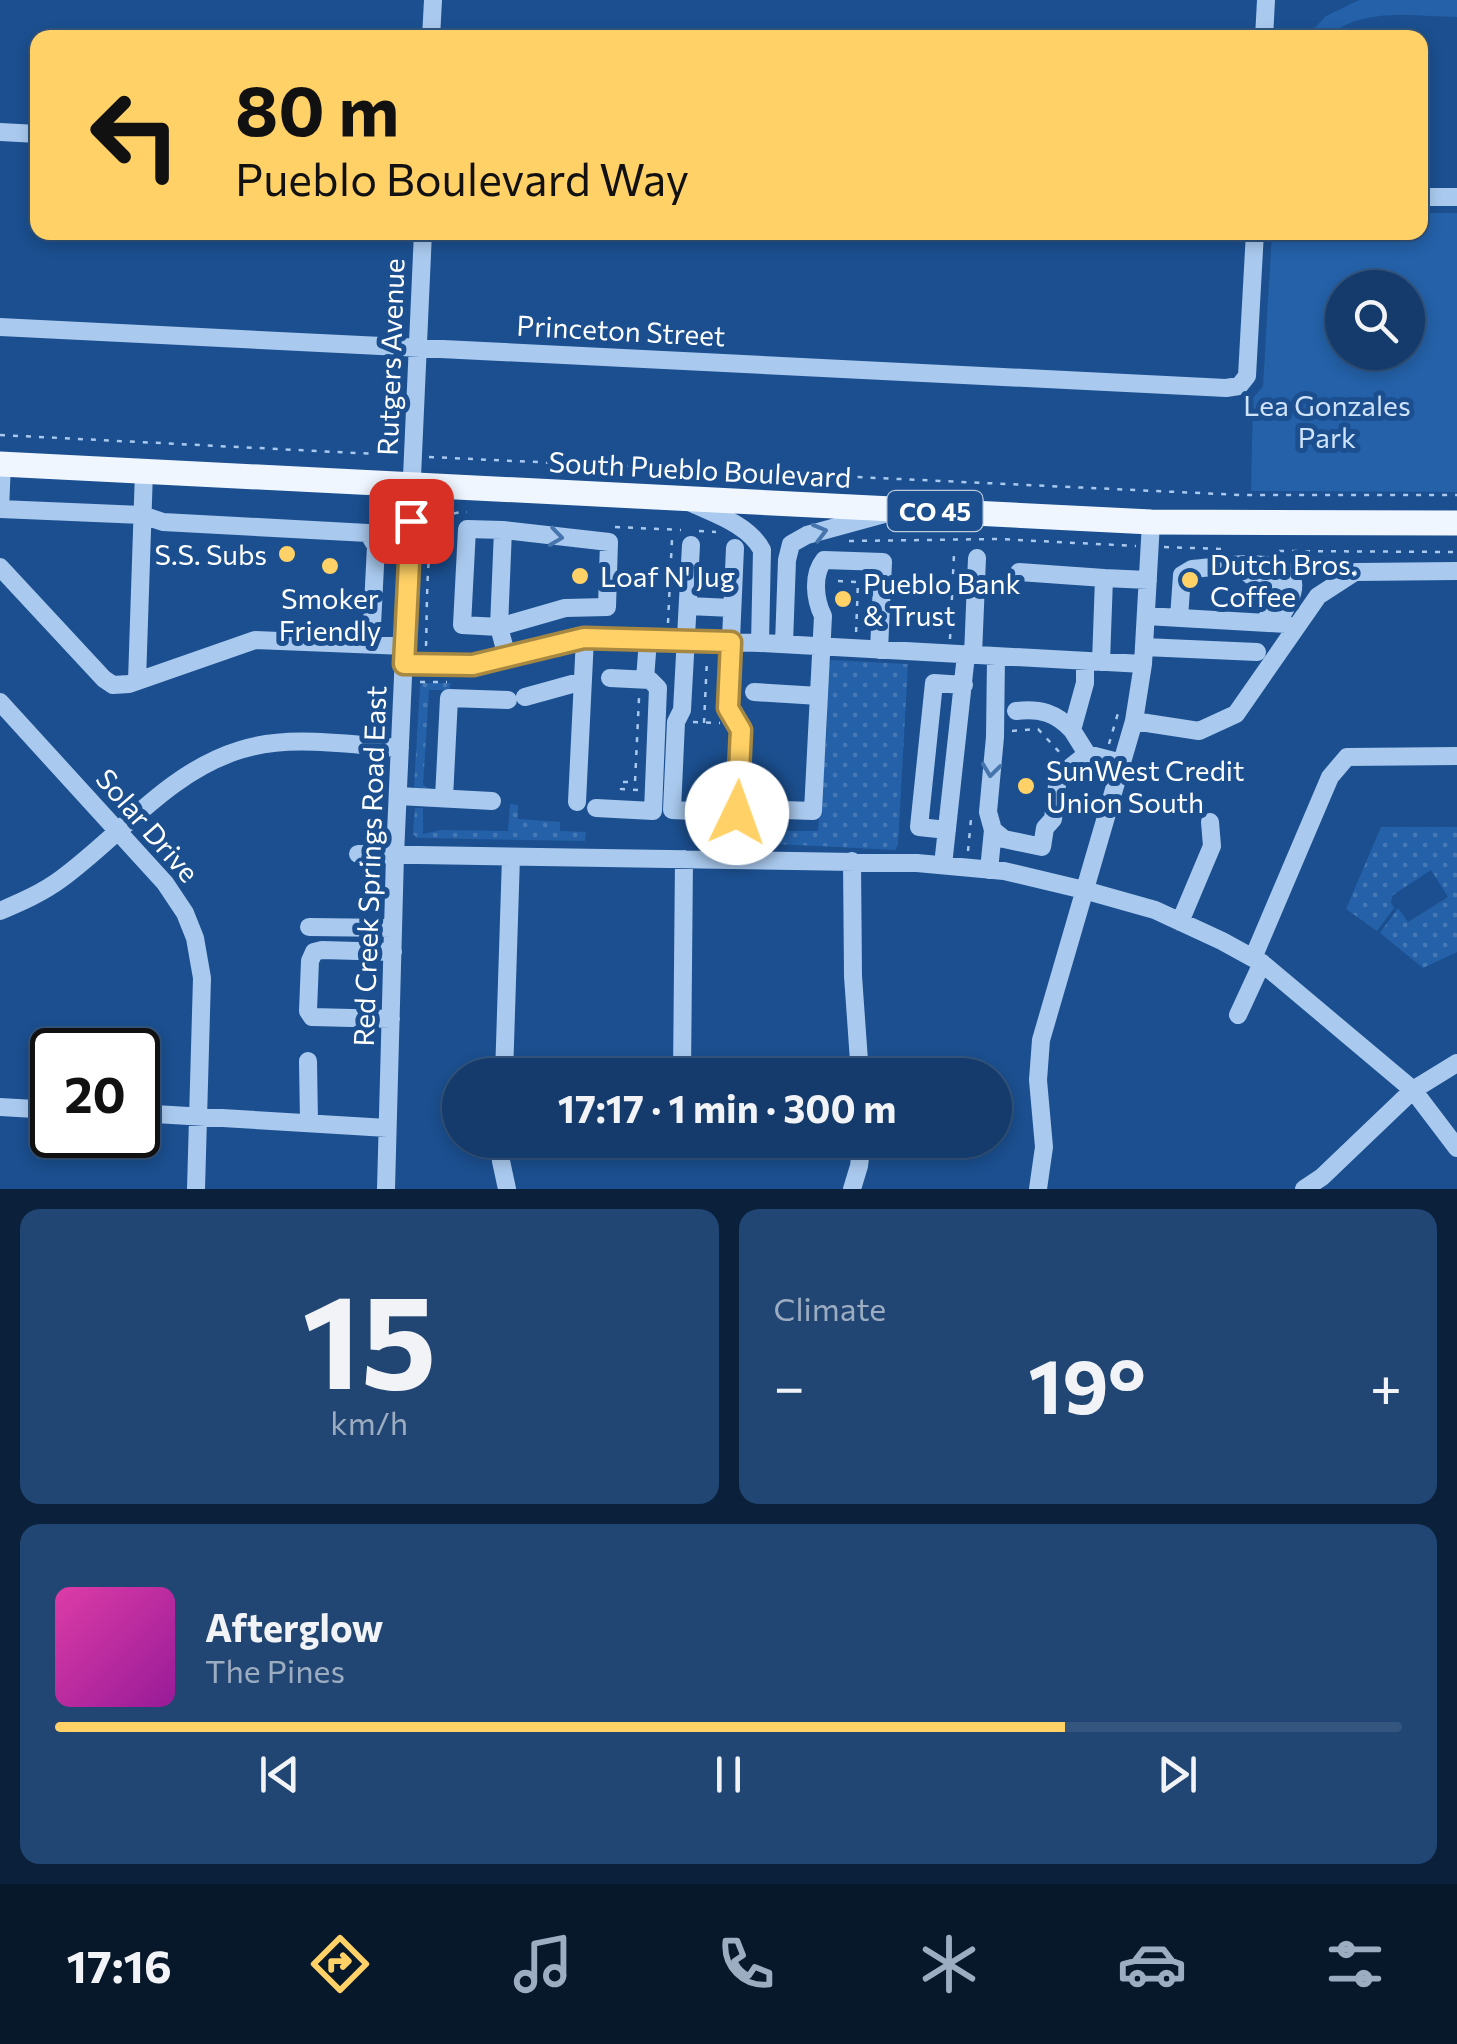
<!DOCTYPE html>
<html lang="en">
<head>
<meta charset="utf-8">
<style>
	:root { --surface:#143b6b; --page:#214673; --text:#f1f3f6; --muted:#9dadc1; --line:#33557e; --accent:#ffd166 }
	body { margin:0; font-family:Commissioner,sans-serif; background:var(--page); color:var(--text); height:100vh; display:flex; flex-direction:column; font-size:38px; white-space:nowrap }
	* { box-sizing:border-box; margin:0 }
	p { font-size:32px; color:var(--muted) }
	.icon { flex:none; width:55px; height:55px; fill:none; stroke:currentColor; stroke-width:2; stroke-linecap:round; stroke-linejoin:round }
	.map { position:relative; height:1189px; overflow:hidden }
	.sheet { display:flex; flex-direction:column; gap:20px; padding:20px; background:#0b203b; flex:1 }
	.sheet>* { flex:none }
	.top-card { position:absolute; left:30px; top:30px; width:1398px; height:210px; border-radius:20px; box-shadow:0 5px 15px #0003,0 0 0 2px var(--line); background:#ffd166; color:#111; overflow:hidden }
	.fabs { position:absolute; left:1325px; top:270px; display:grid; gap:20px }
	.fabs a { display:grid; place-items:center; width:100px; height:100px; border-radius:50%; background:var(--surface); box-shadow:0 5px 15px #0003,0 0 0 2px var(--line); font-size:50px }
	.speed { position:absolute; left:30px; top:1028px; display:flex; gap:20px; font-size:50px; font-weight:700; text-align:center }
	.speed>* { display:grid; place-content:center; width:130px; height:130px; border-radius:50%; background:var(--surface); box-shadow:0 5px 15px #0003,0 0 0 2px var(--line); line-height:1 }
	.speed .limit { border:5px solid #111; border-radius:15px; background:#fff; color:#111 }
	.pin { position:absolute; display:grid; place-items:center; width:85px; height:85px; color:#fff; margin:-42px; border-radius:20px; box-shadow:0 5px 15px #0006 }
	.me { position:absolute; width:110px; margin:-55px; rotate:3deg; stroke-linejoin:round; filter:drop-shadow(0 0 8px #0008) }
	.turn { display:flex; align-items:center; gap:35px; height:210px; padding:0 40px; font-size:45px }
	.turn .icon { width:130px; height:130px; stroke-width:2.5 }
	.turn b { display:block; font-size:70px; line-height:85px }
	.big { font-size:75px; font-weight:700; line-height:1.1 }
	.sheet .card { flex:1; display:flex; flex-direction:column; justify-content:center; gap:15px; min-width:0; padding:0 35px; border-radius:20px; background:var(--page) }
	.sheet .dial { align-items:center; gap:0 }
	.dial b { font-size:130px; line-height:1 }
	.song { display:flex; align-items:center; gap:30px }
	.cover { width:120px; height:120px; border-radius:15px; background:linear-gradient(135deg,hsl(320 70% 55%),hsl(300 70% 35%)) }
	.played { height:10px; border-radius:5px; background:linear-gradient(90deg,var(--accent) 75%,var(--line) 75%) }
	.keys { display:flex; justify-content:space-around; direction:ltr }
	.heat { display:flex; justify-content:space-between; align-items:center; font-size:55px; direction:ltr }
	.sheet .tiles { flex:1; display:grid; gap:20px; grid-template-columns:1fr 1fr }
	.card:last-child { grid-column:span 2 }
	.trip { position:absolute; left:442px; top:1058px; width:570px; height:100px; border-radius:50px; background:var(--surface); box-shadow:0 5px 15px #0003,0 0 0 2px var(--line); font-weight:700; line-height:100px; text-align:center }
	.tabs { display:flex; height:160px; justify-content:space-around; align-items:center; background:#08182b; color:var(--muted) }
	.tabs .icon { width:70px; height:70px }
	.tabs .current { color:var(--accent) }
	.tabs b { font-size:45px; color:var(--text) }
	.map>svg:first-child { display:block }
</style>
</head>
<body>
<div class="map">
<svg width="1457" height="1189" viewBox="0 0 1457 1189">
	<defs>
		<pattern id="grass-dots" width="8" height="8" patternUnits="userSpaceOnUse" patternTransform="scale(2.5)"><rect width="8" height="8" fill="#2461a8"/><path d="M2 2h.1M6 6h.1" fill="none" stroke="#4579b5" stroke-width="1.8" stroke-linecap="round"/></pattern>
	</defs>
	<rect width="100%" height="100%" fill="#1b4f8f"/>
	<path fill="url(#grass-dots)" d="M831,660L908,664L898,845L895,850L759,843V831H818L827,728V664H830Z
		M423,683H451L449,690H429L423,786L435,790L416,789L414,786L420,686Z
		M510,804L518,805V819L560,822V831L586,832L585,841L417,838L413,834L415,808H423V834L441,830L508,831Z
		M1381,827H1457V952L1423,968L1380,933L1398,908L1408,922L1448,897L1431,870L1393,895L1391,902L1394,908L1377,931L1346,909Z"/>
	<path fill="#2461a8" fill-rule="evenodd" d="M1359,0H1457V17C1415,17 1362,6 1328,37H1306L1326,16Z
		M1420,213H1457V492L1251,491L1253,398L1263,386L1272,233L1420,232ZM1342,288H1408V352H1342Z"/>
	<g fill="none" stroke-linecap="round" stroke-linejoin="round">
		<path stroke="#a9c9ee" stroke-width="2.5" stroke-dasharray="5 8" stroke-linecap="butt" d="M0,435L396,455
			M429,457L1241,495H1457
			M615,527L681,530
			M699,531L716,532
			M849,541L998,539L1136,546
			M1164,547L1221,549
			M1279,551L1457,552
			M838,581L858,582L856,634
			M668,623L672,539
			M950,639L954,554
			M426,646C427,622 426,548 434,531C440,516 453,512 467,512
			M420,682H447
			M693,722L720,723
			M704,723L707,659
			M1012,731L1038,729L1062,755
			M1109,744L1118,713
			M638,790L621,789V782H635L639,698
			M968,851L971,819"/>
		<path stroke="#a9c9ee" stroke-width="18" d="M431,38L433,0
			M1264,38L1266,0
			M0,132L38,134
			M1420,197H1457
			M0,327L1226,388L1239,386L1247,376L1255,232
			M689,502C714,514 748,524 762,550L760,643
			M0,509L142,515L163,522L368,533L376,546L371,645
			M0,509L2,464
			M467,529L503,530L499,627L462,625Z
			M503,530L609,542L607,607L565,608L499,627L507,657
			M691,545L682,710L676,722L672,810L737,813L741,730L728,707L735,548
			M0,567L104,679L113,685L129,684L255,640L405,646
			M1019,572L1104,578
			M1250,575L1273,578L1280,584L1279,597L1265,622
			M688,606L732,608
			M1146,616L1286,624
			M1179,618L1182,575L1192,569C1238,565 1332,547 1276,623
			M784,644L787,560L791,544L807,535L884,514
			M1144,647L1257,652
			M973,655L977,558
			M1085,661V683L1072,730L1087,754
			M1101,662L1104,578L1148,580
			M404,663L473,665L585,638L760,643L1143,664
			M645,679L648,640
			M137,681L144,471
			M754,692L819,696
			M525,697L583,681
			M0,702L165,883L185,913L195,938L202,978L196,1189
			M1016,711C1040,708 1056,713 1072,730
			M1134,721L1199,731L1236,714L1318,596L1355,572L1457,571
			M398,796L492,801
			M444,798L449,698L508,700
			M577,802L585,638
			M596,808L653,811L658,688L650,680L610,678
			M947,830L919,827L934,683L964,685
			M993,830L1004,839L1042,847L1045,828L1053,819L1058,777L1087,754L1122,763
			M358,854L917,863L1004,871L1084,890L1155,910L1222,941L1262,963L1413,1090L1457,1148
			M749,859L752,809L813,811L823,616C815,600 812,575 824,560L883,562L879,650
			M852,861L853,976L860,1075
			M943,865L966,655
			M989,870L993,830L988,812L995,737L996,657
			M0,911C21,902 42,893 61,879C120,836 168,772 240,750C290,734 348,745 400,748
			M1180,922L1212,846L1210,822
			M309,927L393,928
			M1253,958L1330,777L1347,757L1457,756
			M1238,1015L1262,963
			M391,1019L312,1017L308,1011L310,961L314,952L322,950L393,952
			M308,1061L309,1122
			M504,1075L511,857
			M682,1075L684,859
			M0,1107L52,1110
			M138,1113L387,1128
			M502,1140L501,1161L507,1189
			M386,1189L395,855L423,232
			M852,1189L859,1166L862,1140
			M1038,1189L1044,1147L1038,1080L1041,1040L1134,721L1143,664L1151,522
			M1304,1189L1322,1177L1413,1090L1457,1063"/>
		<path stroke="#f0f6ff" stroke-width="25" d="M0,464L1151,522L1457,523"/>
	</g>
	<defs><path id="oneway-chevron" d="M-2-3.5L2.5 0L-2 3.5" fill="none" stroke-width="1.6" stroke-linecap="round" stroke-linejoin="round" transform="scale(2.5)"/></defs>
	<g stroke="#4674ac">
		<use href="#oneway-chevron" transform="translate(820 532) rotate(-15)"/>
		<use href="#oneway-chevron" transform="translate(556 537) rotate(8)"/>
		<use href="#oneway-chevron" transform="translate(991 770) rotate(97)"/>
	</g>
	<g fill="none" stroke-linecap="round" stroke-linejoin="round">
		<g stroke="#a68842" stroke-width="25">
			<path id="route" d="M411,521L404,664L473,665L584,638L731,642L728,708L741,730L737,813"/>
		</g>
		<use href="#route" stroke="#ffd166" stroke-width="18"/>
	</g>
	<g fill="#ffd166" stroke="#1b4f8f" stroke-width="4">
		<circle cx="287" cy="554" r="10"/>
		<circle cx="330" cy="566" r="10"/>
		<circle cx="580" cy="576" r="10"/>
		<circle cx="1190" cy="580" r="10"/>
		<circle cx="843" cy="599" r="10"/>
		<circle cx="1026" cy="786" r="10"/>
	</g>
	<g text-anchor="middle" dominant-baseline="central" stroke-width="10" stroke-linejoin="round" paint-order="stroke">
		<rect fill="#1b4f8f" stroke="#bbcadd" stroke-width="2.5" x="887.5" y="491" width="95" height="40" rx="8"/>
		<g font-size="25" font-weight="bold" fill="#fff">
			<text x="935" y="511">CO 45</text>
		</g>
		<g font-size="28" fill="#fff" stroke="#1b4f8f">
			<text transform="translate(621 330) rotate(3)">Princeton Street</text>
			<text transform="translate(390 357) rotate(-88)">Rutgers Avenue</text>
			<text transform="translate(700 469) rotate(3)">South Pueblo Boulevard</text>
			<text transform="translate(148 825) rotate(49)">Solar Drive</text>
			<text transform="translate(369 866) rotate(-88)">Red Creek Springs Road East</text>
		</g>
		<g font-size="28" fill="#cfe3fa" stroke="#1b4f8f">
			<text x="1327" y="405">Lea Gonzales<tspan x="1327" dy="32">Park</tspan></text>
		</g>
		<g font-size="28" fill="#fff" stroke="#1b4f8f" text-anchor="start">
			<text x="267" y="554" text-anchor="end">S.S. Subs</text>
			<text x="1210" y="564">Dutch Bros.<tspan x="1210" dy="32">Coffee</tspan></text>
			<text x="600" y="576">Loaf N' Jug</text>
			<text x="863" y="583">Pueblo Bank<tspan x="863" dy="32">&amp; Trust</tspan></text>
			<text x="330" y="598" text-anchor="middle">Smoker<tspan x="330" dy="32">Friendly</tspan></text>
			<text x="1046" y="770">SunWest Credit<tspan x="1046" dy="32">Union South</tspan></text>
		</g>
	</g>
</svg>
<div class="fabs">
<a><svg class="icon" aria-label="search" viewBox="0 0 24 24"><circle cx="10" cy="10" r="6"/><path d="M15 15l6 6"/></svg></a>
</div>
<div class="speed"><div class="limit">20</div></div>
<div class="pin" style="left:411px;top:521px;background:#d93025"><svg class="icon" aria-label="arrive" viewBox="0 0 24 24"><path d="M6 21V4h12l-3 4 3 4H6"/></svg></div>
<svg class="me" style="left:737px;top:813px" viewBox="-20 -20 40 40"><circle r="19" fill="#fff"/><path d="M0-13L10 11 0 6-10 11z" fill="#ffd166"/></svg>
<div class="trip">17:17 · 1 min · 300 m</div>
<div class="top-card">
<div class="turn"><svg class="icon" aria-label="left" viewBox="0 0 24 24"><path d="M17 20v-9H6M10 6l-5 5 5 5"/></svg><div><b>80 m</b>Pueblo Boulevard Way</div></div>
</div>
</div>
<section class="sheet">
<div class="tiles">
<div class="card dial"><b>15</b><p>km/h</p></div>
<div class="card"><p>Climate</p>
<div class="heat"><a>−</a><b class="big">19°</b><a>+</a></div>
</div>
<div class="card">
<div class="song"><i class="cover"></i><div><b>Afterglow</b><p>The Pines</p></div></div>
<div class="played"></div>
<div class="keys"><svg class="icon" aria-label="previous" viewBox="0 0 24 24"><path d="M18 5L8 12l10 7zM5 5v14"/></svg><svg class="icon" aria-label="pause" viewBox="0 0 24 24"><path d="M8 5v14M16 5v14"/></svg><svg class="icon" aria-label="next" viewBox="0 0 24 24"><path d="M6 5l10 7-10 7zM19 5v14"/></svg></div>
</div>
</div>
</section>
<nav class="tabs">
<b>17:16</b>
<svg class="icon current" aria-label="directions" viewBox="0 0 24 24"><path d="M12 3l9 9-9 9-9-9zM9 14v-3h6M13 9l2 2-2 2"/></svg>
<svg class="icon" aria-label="music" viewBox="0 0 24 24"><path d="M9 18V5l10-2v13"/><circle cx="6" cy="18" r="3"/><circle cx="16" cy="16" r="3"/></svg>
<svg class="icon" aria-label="phone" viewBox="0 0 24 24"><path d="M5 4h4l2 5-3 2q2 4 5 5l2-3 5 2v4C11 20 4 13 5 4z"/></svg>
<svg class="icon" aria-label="climate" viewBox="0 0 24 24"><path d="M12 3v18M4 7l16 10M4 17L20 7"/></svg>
<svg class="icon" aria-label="car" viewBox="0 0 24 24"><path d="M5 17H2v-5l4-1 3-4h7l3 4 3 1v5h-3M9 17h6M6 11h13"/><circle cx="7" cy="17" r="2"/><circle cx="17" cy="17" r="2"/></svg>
<svg class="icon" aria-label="filters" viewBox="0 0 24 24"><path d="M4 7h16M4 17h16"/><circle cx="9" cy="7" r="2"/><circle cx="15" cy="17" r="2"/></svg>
</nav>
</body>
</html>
